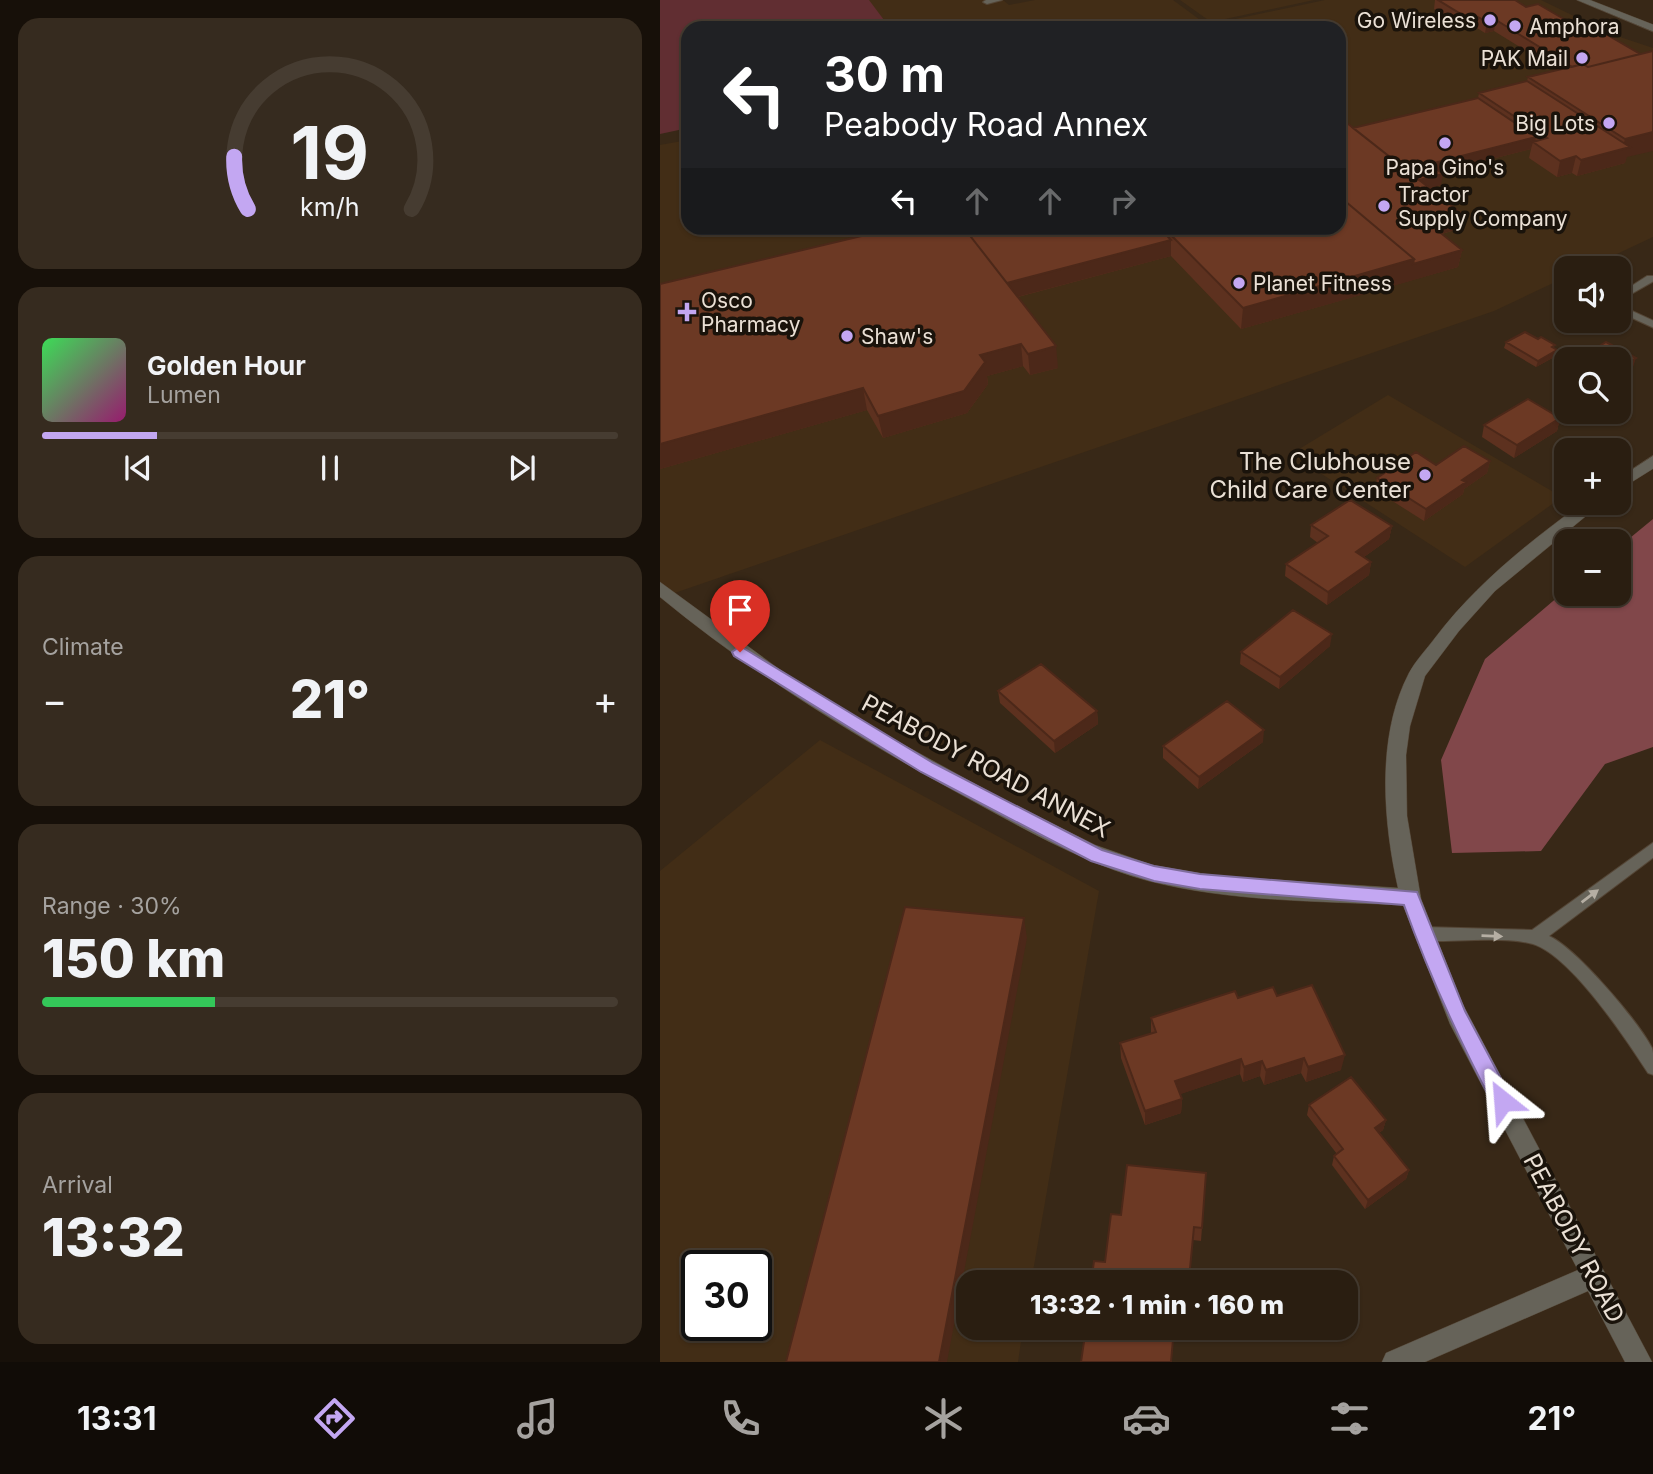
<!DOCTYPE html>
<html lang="en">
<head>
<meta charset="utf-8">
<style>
	:root { --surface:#2a1e11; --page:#362b1f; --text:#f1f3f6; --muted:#a5a29f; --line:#463c31; --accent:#c3a7f2 }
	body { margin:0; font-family:Inter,sans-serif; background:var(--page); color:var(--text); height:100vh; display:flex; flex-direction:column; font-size:26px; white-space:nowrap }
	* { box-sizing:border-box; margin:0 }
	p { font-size:23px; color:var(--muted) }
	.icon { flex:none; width:38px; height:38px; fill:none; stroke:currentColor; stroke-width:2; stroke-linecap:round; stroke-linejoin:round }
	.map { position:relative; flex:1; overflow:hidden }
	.panel { display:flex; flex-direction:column; gap:18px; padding:18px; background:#171009; width:660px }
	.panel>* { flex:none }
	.top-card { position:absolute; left:21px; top:21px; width:665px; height:214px; border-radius:21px; box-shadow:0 2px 5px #0004,0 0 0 2px var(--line); background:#202124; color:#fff; overflow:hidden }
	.fabs { position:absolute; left:894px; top:256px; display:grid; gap:14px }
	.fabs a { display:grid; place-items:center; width:77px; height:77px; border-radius:14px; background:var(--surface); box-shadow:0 2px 5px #0004,0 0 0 2px var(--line); font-size:35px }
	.speed { position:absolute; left:21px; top:1250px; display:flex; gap:14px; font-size:35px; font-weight:700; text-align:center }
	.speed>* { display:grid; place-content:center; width:91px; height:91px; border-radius:50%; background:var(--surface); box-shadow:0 2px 5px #0004,0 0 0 2px var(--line); line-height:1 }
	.speed .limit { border:4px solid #111; border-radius:10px; background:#fff; color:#111 }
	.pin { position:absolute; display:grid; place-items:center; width:60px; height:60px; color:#fff; margin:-72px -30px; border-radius:50% 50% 50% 0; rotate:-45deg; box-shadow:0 0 7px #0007 }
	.pin .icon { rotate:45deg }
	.me { position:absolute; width:77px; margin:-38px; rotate:332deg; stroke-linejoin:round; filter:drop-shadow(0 0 5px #0008) }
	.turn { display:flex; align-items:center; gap:24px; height:147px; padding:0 28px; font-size:32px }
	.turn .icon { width:91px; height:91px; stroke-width:2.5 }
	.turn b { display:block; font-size:49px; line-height:60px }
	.lanes { display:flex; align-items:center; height:66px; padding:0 28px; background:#0003; justify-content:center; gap:35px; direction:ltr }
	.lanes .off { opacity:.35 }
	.big { font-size:52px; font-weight:800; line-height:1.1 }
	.panel .widget { flex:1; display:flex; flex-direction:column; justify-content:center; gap:10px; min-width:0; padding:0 24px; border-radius:21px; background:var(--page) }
	.panel .dial { align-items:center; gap:0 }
	.dial svg { height:182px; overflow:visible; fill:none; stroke:var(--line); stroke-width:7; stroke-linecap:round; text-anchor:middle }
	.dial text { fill:var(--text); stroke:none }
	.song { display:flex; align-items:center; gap:21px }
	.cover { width:84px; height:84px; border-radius:10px; background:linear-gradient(135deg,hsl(130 70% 55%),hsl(320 70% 35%)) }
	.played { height:7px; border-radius:4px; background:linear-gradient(90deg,var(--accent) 20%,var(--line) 20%) }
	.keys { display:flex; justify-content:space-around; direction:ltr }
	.heat { display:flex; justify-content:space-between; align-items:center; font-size:38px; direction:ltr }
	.charge { height:10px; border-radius:5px; background:linear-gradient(90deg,#34c759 30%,var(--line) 0) }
	.trip { position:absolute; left:296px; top:1270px; width:402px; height:70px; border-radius:21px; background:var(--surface); box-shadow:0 2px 5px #0004,0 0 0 2px var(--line); font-weight:800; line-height:70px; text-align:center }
	.tabs { display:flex; height:112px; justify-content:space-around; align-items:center; background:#110c07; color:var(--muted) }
	.tabs .icon { width:49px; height:49px }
	.tabs .current { color:var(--accent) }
	.tabs b { font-size:32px; color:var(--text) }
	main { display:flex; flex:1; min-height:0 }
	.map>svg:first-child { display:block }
</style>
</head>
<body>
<main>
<section class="panel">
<div class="widget dial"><svg viewBox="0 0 100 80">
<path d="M14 69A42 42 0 1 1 86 69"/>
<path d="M14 69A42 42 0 0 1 8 46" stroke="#c3a7f2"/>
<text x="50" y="56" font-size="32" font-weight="700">19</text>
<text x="50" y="72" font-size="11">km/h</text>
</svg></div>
<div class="widget">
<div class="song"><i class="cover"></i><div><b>Golden Hour</b><p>Lumen</p></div></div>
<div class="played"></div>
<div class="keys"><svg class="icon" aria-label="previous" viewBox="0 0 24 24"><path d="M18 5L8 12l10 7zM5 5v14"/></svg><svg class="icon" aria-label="pause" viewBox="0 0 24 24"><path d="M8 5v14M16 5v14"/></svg><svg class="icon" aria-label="next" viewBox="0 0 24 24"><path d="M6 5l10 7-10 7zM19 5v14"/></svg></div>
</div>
<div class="widget"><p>Climate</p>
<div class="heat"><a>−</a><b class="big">21°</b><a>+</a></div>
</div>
<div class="widget"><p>Range · 30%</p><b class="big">150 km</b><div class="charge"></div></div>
<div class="widget"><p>Arrival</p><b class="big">13:32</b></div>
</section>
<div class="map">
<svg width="994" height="1362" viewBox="0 0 994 1362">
	<rect width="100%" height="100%" fill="#382817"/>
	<path fill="#422d16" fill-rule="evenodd" d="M195,0H343L349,5L375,0H513L547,25L665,0H881L951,34L993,48V237L927,268H906V277L834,311L0,598V145L28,140V228H679V28H218Z
		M520,0H654L551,22Z
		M728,395L902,497L805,567L631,454Z
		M160,740L439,891L371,1283H308V1328H363L358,1362H0V871ZM37,1265H96V1325H37Z"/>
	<path fill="#612e32" d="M0,0H209L230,28H28V128L0,134Z"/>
	<path fill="#81474a" d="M993,519V747L945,764L881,851L792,853L781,760L825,659L906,590V593H959V547Z"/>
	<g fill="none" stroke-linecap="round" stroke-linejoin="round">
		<g stroke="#544535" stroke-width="2">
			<path id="service" d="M326,0H342L327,4L323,2Z
				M987,276H994V281L959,301V294Z
				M959,305L994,321V328L959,312Z
				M994,842V857L889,936C916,948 978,1021 992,1048C994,1055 994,1067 994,1075L988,1073C966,1039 911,956 873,944C844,936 795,942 764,941L758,939L756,934L758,929L764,927L872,930Z"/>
		</g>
		<g stroke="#544535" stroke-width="1">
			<path id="minor" d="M994,455V468L959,490V478Z
				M924,502H943L835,591L799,631L765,676L750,726L746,755L747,816L761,899L802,1003L992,1362H965L928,1291L765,1362H722L726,1353L918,1270L790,1024L743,905C659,901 572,902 489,881C426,864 368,831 311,800C201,740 96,676 0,597V582L123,672L206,724L335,795L435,845L492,865L556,876L738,888C723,821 716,736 749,673C756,660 766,650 775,638C816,584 869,542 924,502Z"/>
		</g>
		<g stroke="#544535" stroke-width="1">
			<path id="tertiary" d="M917,0H930L994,25V32Z"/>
		</g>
		<use href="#service" fill="#666359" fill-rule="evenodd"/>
		<use href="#minor" fill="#666359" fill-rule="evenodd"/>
		<use href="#tertiary" fill="#666359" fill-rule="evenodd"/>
	</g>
	<path fill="#5d311f" d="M775,0H855L866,7L980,54L965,163L917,176L912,173L897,177L869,158L871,149L781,172V185L770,188L801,213L798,229L782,234L802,250L798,267L581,329L511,256L358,297L398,368L370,375L363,366L327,376L328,384L307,413L223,438L207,410L0,469V284L235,228H679L693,128L818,98L819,93L867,81L868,77L897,70L834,31L825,33L817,28L808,30L774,9Z
		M846,342L897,350L896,356L876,367L844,348Z
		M900,418L897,431L854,458L822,437L824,425Z
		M830,461L827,473L804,489L803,494L764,521L715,490L717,478L776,465Z
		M651,525L732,526L729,539L704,557L711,562L709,575L667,605L625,576L626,564L658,543L650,537Z
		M670,646L619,689L580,664L581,652Z
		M338,691L437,711L438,724L395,753L340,703Z
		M603,742L538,789L503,758V746Z
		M617,996L681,1070L646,1082L641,1073L604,1085L600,1076L583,1082L580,1074L520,1094L522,1099L521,1113L485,1125L461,1058L460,1043L491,1034V1018L578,998Z
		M649,1105L726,1120L723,1130L719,1133L749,1170L746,1179L705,1209L672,1165L674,1156L677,1154L647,1115Z
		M546,1173L541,1241L533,1240L529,1283H431L445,1262Z"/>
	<path fill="#4c2819" d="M818,17L817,28L808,30L809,19Z
		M836,20L834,31L825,33L827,22Z
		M993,132V151L967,157L965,163L917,176L921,160L962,149L965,139Z
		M876,137L875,143L873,142L871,149L768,175L770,164Z
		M916,156L912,173L897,177L900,161Z
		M783,174L781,185L752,193L754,181Z
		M801,213L798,229L764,239L767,222Z
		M511,240V256L346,300L345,283Z
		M802,250L798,267L750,281L753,264Z
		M754,259L750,281L581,329L583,308Z
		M361,344L363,366L327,376L328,384L307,413L223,438L218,416L320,355Z
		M396,346L398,368L370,375L368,354Z
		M897,350L896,356L876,367L878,361Z
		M976,358L972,370L959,378V368Z
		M203,388L207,410L0,469V444Z
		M900,418L897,431L854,458L857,445Z
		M830,461L827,473L804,489L803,494L764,521L766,509L802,480Z
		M732,526L729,539L694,564L696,552Z
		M711,562L709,575L667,605L668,592Z
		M672,634L670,646L619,689L620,677Z
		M437,711L438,724L395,753L394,741Z
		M604,730L603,742L538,789L539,777Z
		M364,918L367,938L287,1362H279Z
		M685,1055L681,1070L646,1082L648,1067Z
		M644,1058L641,1073L604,1085L606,1070Z
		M581,1059L580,1074L515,1096V1081Z
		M602,1061L600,1076L583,1082L584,1067Z
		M522,1099L521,1113L485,1125V1111Z
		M726,1120L723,1130L712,1137L715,1128Z
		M749,1170L746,1179L705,1209L708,1200Z"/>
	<path fill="#6c3924" stroke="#4c2819" stroke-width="2" d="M778,0H855L866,7L878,4L921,29L932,26L980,54L928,67L923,64L912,67L836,20L827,22L818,17L809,19Z
		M993,51V132L965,139L868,77L923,64L928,67Z
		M867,81L970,147L921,160L916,156L900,161L873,142L887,138L819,93Z
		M818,98L876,137L770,164L783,174L759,180L693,128Z
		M687,123L801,213L767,222L802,250L753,264L754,259L679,196V125Z
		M679,196L754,259L583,308L504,228H679Z
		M235,228H304L396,346L368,354L361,344L320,355L325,362L304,391L218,416L203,388L0,444V284Z
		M304,228H500L511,240L347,283Z
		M865,332L878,339L881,337L895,345L892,347L897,350L878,361L846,342Z
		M946,342L976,358L959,368V359H919Z
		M868,399L900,418L857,445L824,425Z
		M804,446L830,461L802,480L806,482L766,509L717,478L756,452L776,465Z
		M690,500L732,526L696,552L711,562L668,592L626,564L668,536L651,525Z
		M633,610L672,634L620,677L581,652Z
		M381,664L437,711L394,741L338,691Z
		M567,701L604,730L539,777L503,746Z
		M245,907L364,918L279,1362H126Z
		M652,985L685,1055L648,1067L644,1058L606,1070L602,1061L584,1067L581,1059L515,1081L522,1099L485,1111L460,1043L496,1032L491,1018L575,991L578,998L613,987L617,996Z
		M691,1077L726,1120L715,1128L749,1170L708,1200L674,1156L683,1149L649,1105Z
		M467,1165L546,1173L542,1228L534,1227L529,1279L519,1278L518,1283H431L434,1261L445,1262L451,1214L461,1215Z
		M426,1328H514L511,1362H421Z"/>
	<defs><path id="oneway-solid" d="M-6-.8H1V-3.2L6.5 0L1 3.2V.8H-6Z" transform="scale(1.75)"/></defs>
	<g fill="#b5aea3">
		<use href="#oneway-solid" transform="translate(930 896) rotate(-37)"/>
		<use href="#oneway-solid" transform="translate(832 936) rotate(2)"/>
	</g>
	<path fill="#c3a7f2" stroke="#7f6d9d" stroke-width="2" d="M80,646L273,763L442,850L494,866L540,874L757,892L805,1011L853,1101L850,1108L843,1111L835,1108C799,1040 770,978 744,905L540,889L494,881L431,861L261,772L74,656L72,652Z"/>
	<g fill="#c3a7f2" stroke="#1a130b" stroke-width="2.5">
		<circle cx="830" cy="20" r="7"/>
		<circle cx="855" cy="26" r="7"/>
		<circle cx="922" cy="58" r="7"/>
		<circle cx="949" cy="123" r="7"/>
		<circle cx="785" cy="143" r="7"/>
		<circle cx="724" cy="206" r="7"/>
		<circle cx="579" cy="283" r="7"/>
		<path d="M23.5 301.5h7v7h7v7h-7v7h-7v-7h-7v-7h7z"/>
		<circle cx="187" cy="336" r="7"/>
		<circle cx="765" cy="475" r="7"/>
	</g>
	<g text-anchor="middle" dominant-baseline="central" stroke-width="7" stroke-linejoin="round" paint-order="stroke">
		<g font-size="21" fill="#eae0d5" stroke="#1a130b" text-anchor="start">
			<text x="816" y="20" text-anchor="end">Go Wireless</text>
			<text x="869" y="26">Amphora</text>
			<text x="908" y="58" text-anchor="end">PAK Mail</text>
			<text x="935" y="123" text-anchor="end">Big Lots</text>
			<text x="785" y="167" text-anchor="middle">Papa Gino's</text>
			<text x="738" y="194">Tractor<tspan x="738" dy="24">Supply Company</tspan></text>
			<text x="593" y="283">Planet Fitness</text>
			<text x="41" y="300">Osco<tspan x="41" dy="24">Pharmacy</tspan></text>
			<text x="201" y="336">Shaw's</text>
		</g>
		<g font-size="24" fill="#eae0d5" stroke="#1a130b" text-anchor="end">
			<text x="751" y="461">The Clubhouse<tspan x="751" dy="28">Child Care Center</tspan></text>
		</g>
		<g font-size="24" fill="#eae0d5" stroke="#1a130b">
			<text transform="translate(326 766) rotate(28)">PEABODY ROAD ANNEX</text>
			<text transform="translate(914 1238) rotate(62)">PEABODY ROAD</text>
		</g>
	</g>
</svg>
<div class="fabs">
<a><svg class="icon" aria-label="sound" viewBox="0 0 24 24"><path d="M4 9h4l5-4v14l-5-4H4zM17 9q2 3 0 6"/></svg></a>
<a><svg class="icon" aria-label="search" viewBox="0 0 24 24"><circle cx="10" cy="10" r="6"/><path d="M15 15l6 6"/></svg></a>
<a>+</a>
<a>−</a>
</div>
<div class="speed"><div class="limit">30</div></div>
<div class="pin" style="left:80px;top:652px;background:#d93025"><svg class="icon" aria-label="arrive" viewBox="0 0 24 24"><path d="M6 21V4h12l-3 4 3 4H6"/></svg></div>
<svg class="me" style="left:843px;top:1101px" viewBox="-20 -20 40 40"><path d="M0-17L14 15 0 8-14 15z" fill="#c3a7f2" stroke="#fff" stroke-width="4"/></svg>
<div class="trip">13:32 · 1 min · 160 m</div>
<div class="top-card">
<div class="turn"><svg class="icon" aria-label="left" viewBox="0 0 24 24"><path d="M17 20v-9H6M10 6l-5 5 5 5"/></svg><div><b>30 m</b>Peabody Road Annex</div></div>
<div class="lanes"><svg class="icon" aria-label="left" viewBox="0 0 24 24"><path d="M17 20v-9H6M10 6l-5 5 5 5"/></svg><svg class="icon off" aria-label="ahead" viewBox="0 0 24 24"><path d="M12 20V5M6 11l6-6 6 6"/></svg><svg class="icon off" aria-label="ahead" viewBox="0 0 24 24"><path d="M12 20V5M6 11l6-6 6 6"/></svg><svg class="icon off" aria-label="right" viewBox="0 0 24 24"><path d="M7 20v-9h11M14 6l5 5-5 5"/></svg></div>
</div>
</div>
</main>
<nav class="tabs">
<b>13:31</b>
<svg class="icon current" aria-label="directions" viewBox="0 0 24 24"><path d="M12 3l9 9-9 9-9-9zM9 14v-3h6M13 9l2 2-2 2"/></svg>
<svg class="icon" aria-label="music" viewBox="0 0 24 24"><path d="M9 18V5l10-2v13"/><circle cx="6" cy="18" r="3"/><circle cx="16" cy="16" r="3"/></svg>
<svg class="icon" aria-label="phone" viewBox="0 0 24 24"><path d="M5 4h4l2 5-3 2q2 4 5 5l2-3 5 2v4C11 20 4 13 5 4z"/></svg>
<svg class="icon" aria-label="climate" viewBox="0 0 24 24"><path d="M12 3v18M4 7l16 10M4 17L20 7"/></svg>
<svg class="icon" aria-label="car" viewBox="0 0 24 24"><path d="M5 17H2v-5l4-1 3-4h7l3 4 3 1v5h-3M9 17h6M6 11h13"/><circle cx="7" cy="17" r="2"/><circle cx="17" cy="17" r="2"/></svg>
<svg class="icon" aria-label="filters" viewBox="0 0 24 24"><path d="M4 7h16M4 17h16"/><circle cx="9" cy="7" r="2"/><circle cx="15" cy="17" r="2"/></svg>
<b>21°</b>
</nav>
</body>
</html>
